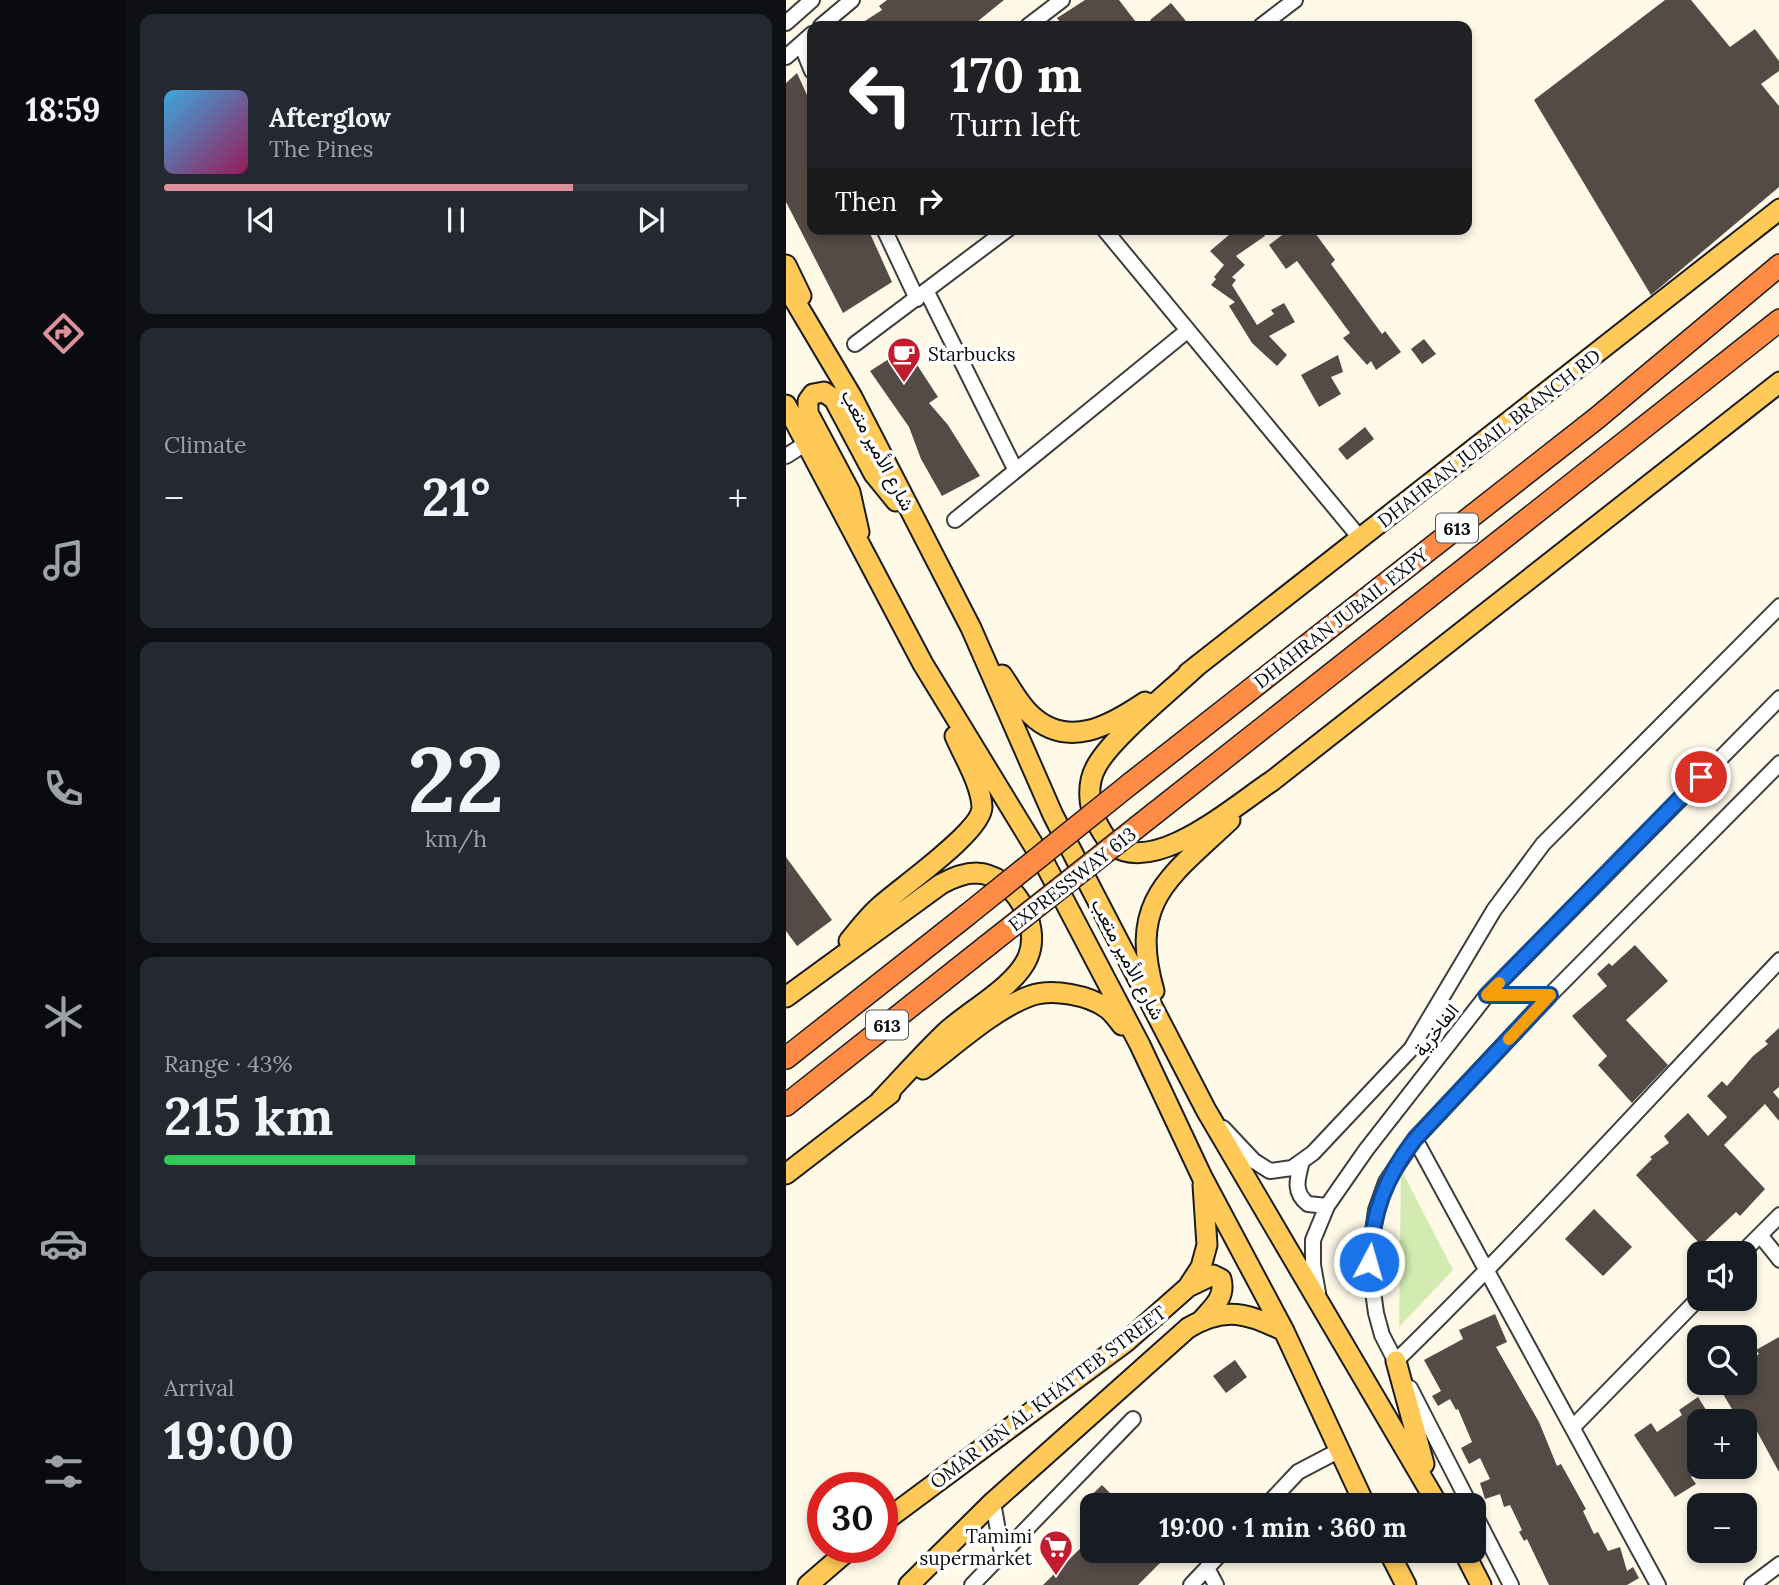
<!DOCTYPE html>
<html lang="en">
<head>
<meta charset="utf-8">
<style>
	:root { --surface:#171b24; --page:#242831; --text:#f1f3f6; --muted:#9ea1a6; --line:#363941; --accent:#dc929d }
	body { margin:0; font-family:Lora,Vazirmatn,serif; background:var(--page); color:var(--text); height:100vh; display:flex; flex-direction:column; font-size:26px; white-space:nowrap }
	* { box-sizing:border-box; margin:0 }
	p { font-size:23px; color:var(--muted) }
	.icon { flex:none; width:38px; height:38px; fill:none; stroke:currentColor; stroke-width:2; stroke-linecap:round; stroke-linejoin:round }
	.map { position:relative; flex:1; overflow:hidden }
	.side { display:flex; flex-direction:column; gap:14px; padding:14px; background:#0d0f14; width:660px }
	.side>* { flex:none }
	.guide { position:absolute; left:21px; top:21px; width:665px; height:214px; border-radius:14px; box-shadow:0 4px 10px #0003; background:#202124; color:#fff; overflow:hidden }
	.tools { position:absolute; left:901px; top:1241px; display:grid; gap:14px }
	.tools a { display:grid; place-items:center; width:70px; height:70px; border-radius:14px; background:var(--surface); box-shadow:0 4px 10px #0003; font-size:35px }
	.speed { position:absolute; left:21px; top:1472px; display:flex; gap:14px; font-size:35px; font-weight:700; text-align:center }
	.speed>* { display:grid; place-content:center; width:91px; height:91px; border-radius:50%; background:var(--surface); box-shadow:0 4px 10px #0003; line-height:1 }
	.speed .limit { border:10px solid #d22; background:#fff; color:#111 }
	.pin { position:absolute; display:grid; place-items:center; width:60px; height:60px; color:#fff; margin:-30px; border:4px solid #fff; border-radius:50%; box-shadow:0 2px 7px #0007 }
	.me { position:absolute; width:77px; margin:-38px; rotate:6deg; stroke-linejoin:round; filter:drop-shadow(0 0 5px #0008) }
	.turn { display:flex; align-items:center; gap:24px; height:147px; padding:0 28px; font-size:32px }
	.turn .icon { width:91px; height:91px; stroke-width:2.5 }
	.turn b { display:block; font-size:49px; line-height:60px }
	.then { display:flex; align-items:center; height:66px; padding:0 28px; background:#0003; gap:14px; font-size:26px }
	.big { font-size:52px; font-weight:700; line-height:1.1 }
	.side .widget { flex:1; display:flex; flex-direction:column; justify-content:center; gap:10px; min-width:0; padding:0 24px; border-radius:14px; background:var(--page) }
	.side .dial { align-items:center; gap:0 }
	.dial b { font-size:91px; line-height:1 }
	.song { display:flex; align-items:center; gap:21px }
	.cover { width:84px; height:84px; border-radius:10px; background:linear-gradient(135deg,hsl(200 70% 55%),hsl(330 70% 35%)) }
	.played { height:7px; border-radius:4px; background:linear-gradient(90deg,var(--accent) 70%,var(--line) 70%) }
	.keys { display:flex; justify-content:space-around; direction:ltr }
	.heat { display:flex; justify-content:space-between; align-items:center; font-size:38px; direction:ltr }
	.charge { height:10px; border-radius:5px; background:linear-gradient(90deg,#34c759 43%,var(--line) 0) }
	.trip { position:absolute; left:294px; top:1493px; width:406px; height:70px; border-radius:14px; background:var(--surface); box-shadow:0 4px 10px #0003; font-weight:700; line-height:70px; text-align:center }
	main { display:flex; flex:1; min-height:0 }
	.dock { display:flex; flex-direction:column; width:126px; justify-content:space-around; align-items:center; background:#090b0e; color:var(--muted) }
	.dock .icon { width:49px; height:49px }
	.dock .current { color:var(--accent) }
	.dock b { font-size:32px; color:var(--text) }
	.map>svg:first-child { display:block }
</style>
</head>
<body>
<main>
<nav class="dock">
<b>18:59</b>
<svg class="icon current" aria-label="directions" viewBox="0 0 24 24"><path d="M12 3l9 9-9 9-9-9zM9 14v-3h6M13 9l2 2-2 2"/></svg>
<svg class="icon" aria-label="music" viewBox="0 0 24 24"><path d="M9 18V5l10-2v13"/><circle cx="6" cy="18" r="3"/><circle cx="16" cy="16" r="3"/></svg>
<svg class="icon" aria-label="phone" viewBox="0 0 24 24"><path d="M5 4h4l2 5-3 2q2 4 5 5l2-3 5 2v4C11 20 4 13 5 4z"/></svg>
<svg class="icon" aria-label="climate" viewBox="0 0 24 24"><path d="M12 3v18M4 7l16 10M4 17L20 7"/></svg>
<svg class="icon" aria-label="car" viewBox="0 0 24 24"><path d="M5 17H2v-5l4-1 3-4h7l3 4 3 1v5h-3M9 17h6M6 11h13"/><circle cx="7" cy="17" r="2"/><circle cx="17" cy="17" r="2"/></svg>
<svg class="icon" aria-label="filters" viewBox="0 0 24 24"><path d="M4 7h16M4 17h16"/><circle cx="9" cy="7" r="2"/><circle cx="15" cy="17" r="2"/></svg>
</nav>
<section class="side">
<div class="widget">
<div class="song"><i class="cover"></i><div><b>Afterglow</b><p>The Pines</p></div></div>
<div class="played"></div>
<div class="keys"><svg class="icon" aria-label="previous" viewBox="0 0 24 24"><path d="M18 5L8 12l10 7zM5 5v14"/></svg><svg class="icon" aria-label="pause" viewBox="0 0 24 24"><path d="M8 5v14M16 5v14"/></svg><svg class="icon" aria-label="next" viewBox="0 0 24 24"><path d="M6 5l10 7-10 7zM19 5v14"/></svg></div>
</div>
<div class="widget"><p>Climate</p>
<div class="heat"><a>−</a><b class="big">21°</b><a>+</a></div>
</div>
<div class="widget dial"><b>22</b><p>km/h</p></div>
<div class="widget"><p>Range · 43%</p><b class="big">215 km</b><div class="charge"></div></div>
<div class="widget"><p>Arrival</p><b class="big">19:00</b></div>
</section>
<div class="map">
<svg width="994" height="1585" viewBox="0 0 994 1585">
	<rect width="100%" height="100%" fill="#fff9e8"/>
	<path fill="#d3ebb0" d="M615,1169L667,1270L613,1327Z"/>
	<path fill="#544b46" d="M101,0H218L192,21L195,26H71L96,10L93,6Z
		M299,0H333L353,26H277L271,18Z
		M879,0H905L944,47L969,29L993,61V71L975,84L993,106V187L865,295L748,100Z
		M385,3L404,26H369L364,20Z
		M11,73L26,106V229H82L106,282L57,313L0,202V83Z
		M450,229H474L479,236L450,256L459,265L446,277L450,280L446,285L471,325L488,314L485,310L498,303L509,322L483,336L501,355L491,366L466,343L443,306L449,302L425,285L430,279L428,277L438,265L424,251Z
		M504,229H526L549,260L545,264L596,334L599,331L615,352L590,370L585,361L581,365L557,338L564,333L511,261L500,269L483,245Z
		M638,339L650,354L636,364L625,349Z
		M120,348L152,397L143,403L162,425L194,476L156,496L135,459L123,427L84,371Z
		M552,355L557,372L545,377L555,394L533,407L515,375Z
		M579,427L588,439L561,460L552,449Z
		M0,857L46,920L11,946L0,931Z
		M849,945L882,981L840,1020L882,1065L846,1103L812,1065L821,1056L786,1016L821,986L811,974L823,963L826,966Z
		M993,1028V1087L987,1092L993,1099V1121L979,1104L938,1145L979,1189L954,1216L950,1212L915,1245L850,1175L866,1159L864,1157L883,1143L878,1136L902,1113L922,1136L941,1117L921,1096L936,1081L941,1086L967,1056L982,1044L979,1041Z
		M808,1209L846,1247L817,1276L779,1239Z
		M709,1314L721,1342L710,1347L753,1422L771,1466L775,1464L800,1509L797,1511L808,1534L812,1532L822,1551L834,1547L841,1571L847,1567L853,1578L841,1585H763L741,1539L738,1541L733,1532L736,1530L724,1505L718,1507L714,1494L699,1499L694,1483L704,1479L694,1458L683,1464L675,1448L686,1442L672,1409L670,1410L664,1399L652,1406L646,1396L655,1391L638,1360L677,1339L673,1330Z
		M993,1337V1472L967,1424L959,1428V1421H953L930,1382H959V1363L973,1354L970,1350Z
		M449,1360L461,1377L440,1393L427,1376Z
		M912,1397L927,1421H914V1471L905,1477L910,1484L889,1497L848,1435L865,1423L871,1432L896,1415L893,1410Z
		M316,1485L336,1505H295Z
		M306,1537V1550H387L352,1585H257Z"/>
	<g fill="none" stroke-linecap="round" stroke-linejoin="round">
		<g stroke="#3e3e3e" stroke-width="18">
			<path id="minor" d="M0,23L26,0
				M35,26L66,0
				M242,26L276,0
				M475,26L509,0
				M15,44L26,71
				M0,57L26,34
				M98,229L131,299
				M318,229L574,538
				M141,292L229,469
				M69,344L222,229
				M0,456L19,444
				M169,520L401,331
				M701,995H764L994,763
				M437,1128L468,1161L484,1171L506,1168L527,1153L625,1049L708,910L757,844L994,606
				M629,1139L872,1585
				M516,1161C512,1177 506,1192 522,1204L541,1206
				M974,1235L994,1260
				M956,1253L994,1215
				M532,1293L527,1265V1240L541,1206L580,1150L701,995L994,698
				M610,1361C742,1232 866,1094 994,960
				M614,1370L596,1335L590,1313L583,1262L590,1210L600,1182L629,1139L764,995
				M624,1388L684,1505
				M787,1427L914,1297
				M207,1502L216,1554
				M481,1505L512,1472L552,1451
				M688,1513L725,1585
				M421,1568L430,1585
				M186,1585L347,1419
				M405,1585L438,1550
				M966,1585L994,1564"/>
		</g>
		<g stroke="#1c1c1c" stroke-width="23">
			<path id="major" d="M0,265L15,296
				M0,286L66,397L185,628L267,815L420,1110L652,1505
				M0,405L137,664L259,864L354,1045L416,1177L498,1331L579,1505
				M73,532L64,492L22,413V401L27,394L38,392L48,399L88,474L110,501
				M412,665C386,690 325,738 310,767C301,783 302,807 311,823C315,830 320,840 326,845C370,876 449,805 486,781L994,382
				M402,673L994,209
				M216,675C225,688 233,704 245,715C282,750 325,725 359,702
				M63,941C72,930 81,918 92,908C112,889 196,832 196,807C195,784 178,757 169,736
				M368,991C342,900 384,877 444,820
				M0,997L155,884C166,878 177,873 190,873C227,874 256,924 242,957C230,986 184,1010 160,1032C137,1054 116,1078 94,1101
				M137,1069C168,1046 208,1009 244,996C266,988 303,995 322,1009C327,1013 332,1020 336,1025
				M0,1174L104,1094
				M402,1287L427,1275L435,1279C440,1297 427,1307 416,1320
				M610,1361L638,1464
				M96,1523L341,1341L402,1287L415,1267L421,1245L417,1185
				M602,1550L620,1585
				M677,1550L695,1585
				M22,1585L66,1547
				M123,1585L207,1502L402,1328C439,1306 462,1313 498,1331"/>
		</g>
		<g stroke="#1c1c1c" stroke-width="24">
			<path id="highway" d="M344,784L811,418L994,265
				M369,813L994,320
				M0,1058L181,915
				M0,1105L202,945"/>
		</g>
		<use href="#minor" stroke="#fff" stroke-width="14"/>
		<use href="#major" stroke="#ffc958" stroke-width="19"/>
		<use href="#highway" stroke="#fe8c47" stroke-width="21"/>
		<g stroke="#1c1c1c" stroke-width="24" stroke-linecap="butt">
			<path id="highway-bridge" d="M181,915L344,784
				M202,945L369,813"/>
		</g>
		<use href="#highway-bridge" stroke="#fe8c47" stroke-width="21"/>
	</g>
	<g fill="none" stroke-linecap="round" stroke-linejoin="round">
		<g stroke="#114b97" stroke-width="18">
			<path id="route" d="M583,1262C587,1212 598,1179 629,1139L764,995H701L915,777"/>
		</g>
		<use href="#route" stroke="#1a73e8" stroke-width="12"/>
		<path stroke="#f59e0b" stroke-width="12" d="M713,983L701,995H764L723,1039"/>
	</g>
	<defs>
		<g id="cafe-pin" transform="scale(1.75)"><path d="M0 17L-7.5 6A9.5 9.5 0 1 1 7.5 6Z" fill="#c31b30" stroke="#fff"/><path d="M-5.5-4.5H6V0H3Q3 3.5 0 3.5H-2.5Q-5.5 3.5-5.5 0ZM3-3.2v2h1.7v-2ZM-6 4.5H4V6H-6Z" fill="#fff"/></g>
		<g id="supermarket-pin" transform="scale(1.75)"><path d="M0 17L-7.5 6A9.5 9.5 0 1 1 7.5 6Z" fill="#c31b30" stroke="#fff"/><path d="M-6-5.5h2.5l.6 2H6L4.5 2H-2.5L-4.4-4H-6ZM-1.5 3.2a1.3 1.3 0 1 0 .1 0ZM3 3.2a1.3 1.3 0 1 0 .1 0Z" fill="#fff"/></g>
	</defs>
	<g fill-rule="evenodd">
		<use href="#cafe-pin" x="118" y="354"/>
		<use href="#supermarket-pin" x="270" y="1547"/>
	</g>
	<g text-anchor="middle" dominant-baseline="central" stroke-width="7" stroke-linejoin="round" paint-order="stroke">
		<g fill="#fff" stroke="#545454" stroke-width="2">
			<rect x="650" y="513.5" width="42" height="29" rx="5"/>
			<rect x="80" y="1010.5" width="42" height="29" rx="5"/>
		</g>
		<g font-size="18" font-weight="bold" fill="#0b0b0b">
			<text x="671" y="528">613</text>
			<text x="101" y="1025">613</text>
		</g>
		<g font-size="19" fill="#0b0b0b" stroke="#fff" text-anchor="start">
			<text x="142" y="354">Starbucks</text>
			<text x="246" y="1536" text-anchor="end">Tamimi<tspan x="246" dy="22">supermarket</tspan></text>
		</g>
		<g font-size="19" fill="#0b0b0b" stroke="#fff">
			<text transform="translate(703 438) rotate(-38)">DHAHRAN JUBAIL BRANCH RD</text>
			<text transform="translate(92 450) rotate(62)">شارع الأمير متعب</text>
			<text transform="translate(555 618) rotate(-38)">DHAHRAN JUBAIL EXPY</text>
			<text transform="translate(286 879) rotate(-38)">EXPRESSWAY 613</text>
			<text transform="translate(342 959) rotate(62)">شارع الأمير متعب</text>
			<text transform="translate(650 1030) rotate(-52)">الفاخرية</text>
			<text transform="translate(262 1397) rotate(-37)">OMAR IBN AL KHATTEB STREET</text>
		</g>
	</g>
</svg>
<div class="tools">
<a><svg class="icon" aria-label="sound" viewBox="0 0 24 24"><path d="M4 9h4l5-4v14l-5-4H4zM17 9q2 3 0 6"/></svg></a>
<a><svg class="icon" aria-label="search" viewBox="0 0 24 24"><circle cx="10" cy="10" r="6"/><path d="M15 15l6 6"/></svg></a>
<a>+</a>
<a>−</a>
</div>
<div class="speed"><div class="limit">30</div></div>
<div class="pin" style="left:915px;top:777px;background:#d93025"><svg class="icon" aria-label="arrive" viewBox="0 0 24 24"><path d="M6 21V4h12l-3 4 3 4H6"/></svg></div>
<svg class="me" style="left:583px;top:1262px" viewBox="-20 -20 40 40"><circle r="17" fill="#1a73e8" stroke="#fff" stroke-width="3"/><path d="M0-11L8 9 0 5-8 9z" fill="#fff"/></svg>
<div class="trip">19:00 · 1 min · 360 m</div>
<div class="guide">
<div class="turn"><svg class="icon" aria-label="left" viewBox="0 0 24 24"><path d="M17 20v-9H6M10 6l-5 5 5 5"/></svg><div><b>170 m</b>Turn left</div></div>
<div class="then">Then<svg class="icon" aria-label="right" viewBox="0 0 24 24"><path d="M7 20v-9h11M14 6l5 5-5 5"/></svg></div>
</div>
</div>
</main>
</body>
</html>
